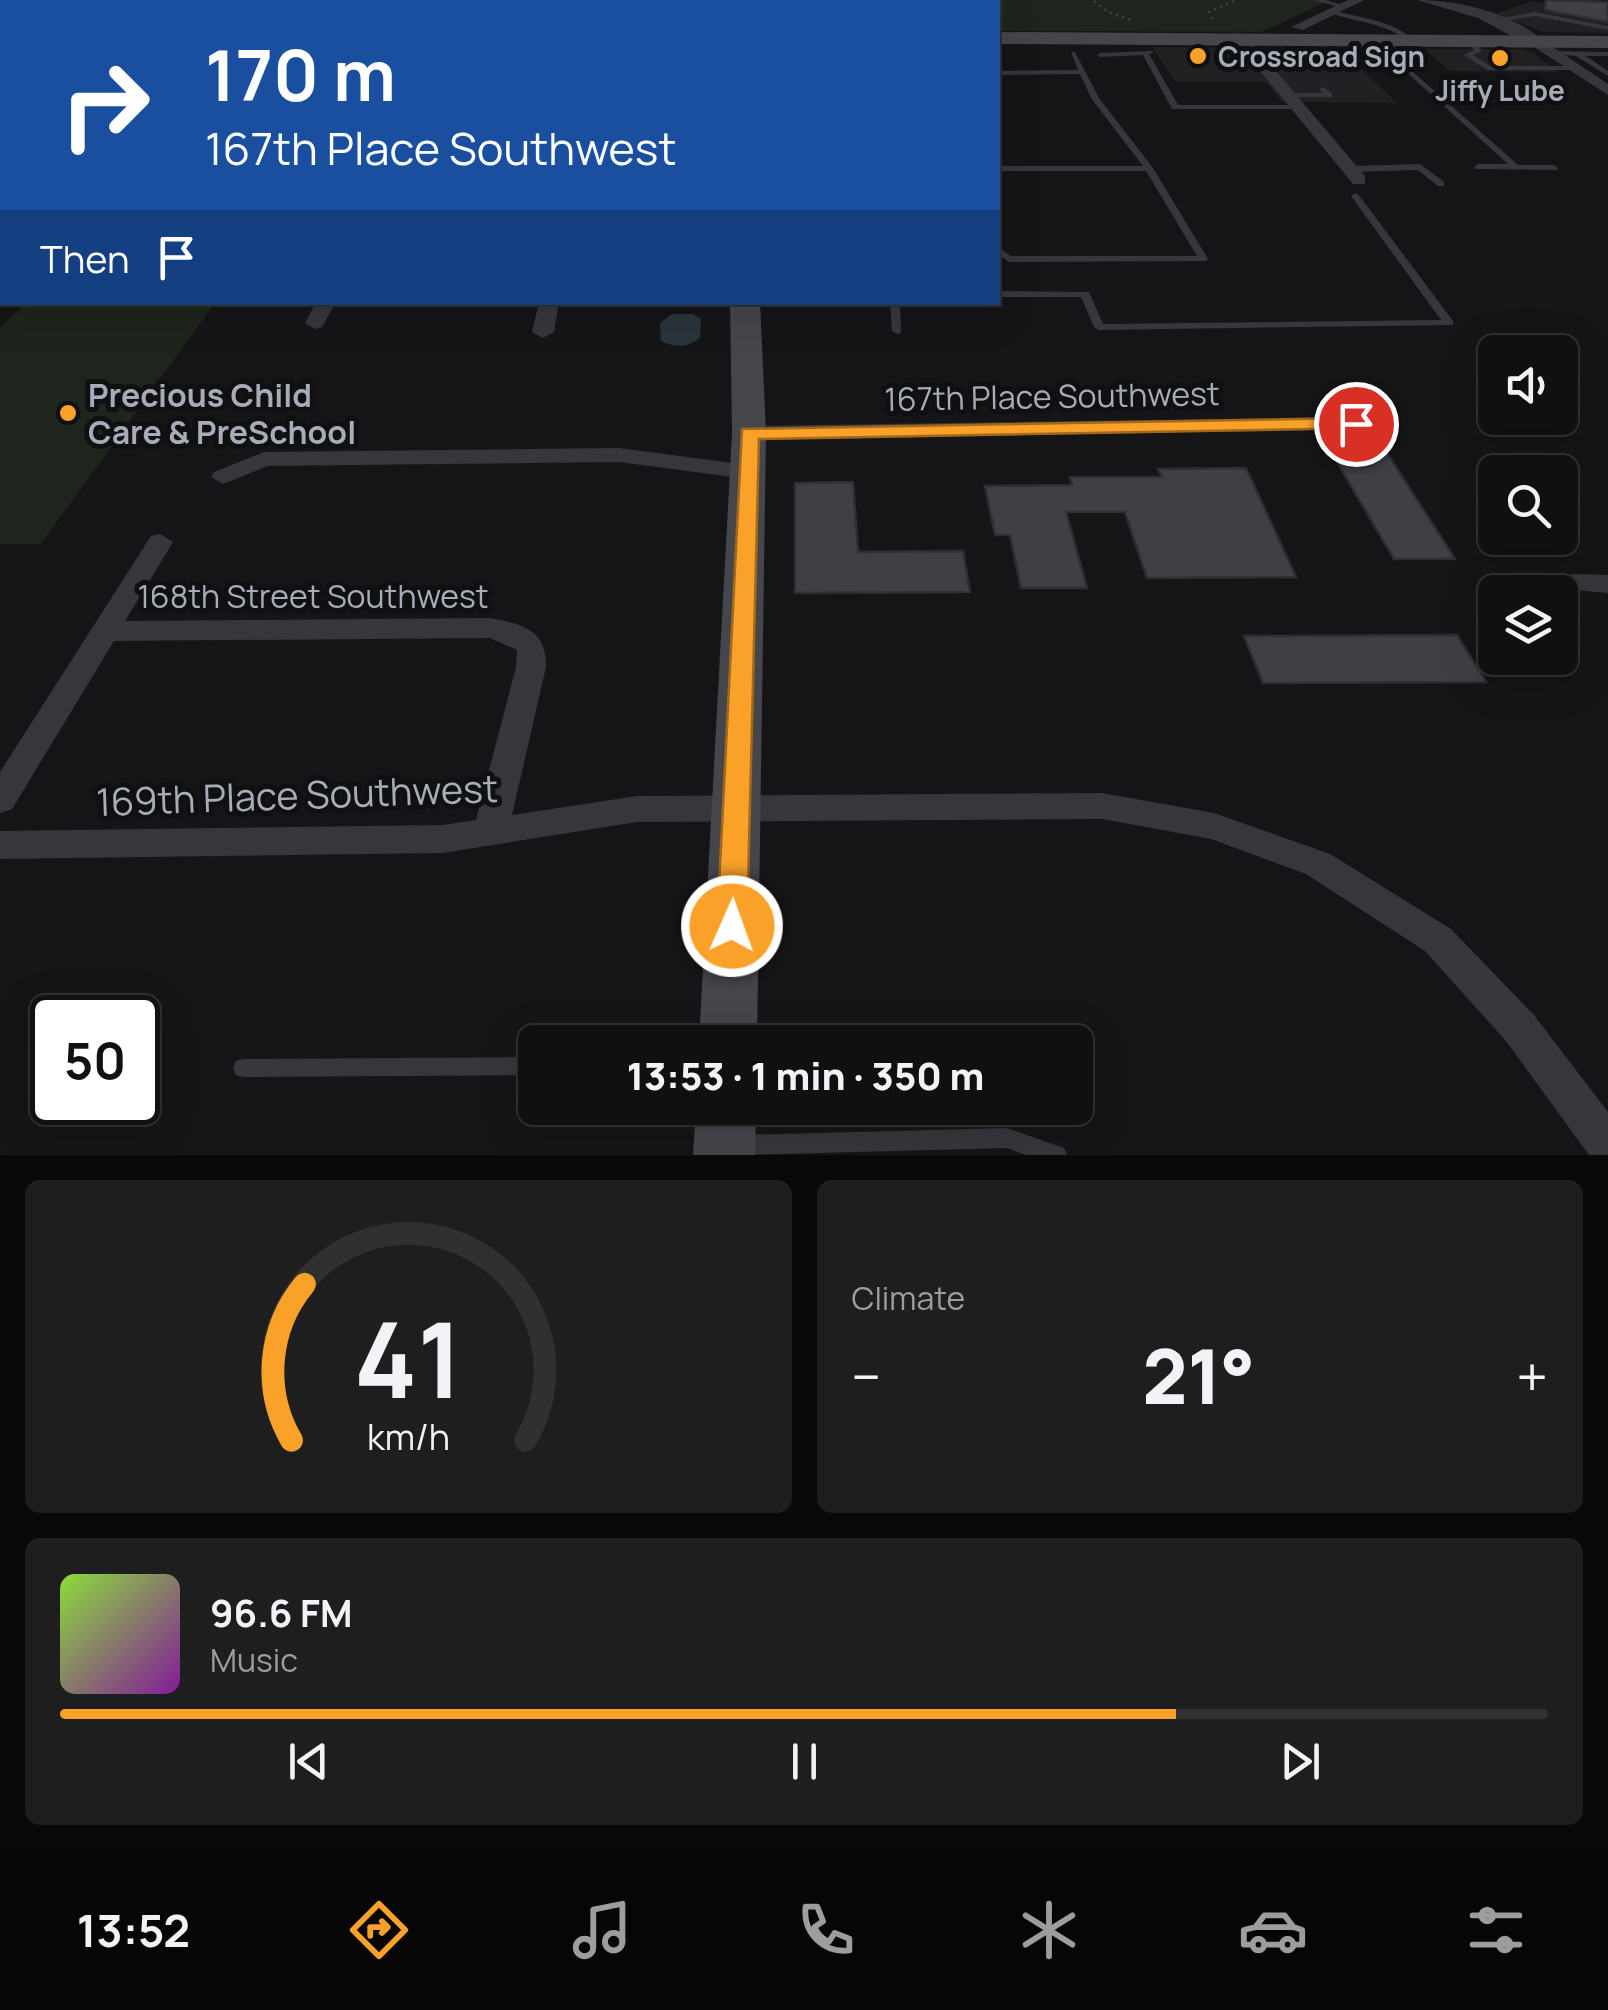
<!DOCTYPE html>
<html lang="en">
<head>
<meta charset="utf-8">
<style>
	:root { --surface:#101011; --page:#1e1e1f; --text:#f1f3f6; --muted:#9c9d9f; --line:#303031; --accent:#faa12a }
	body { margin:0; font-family:Manrope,sans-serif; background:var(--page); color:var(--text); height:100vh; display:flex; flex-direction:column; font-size:38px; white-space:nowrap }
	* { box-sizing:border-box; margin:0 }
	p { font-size:32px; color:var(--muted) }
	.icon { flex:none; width:55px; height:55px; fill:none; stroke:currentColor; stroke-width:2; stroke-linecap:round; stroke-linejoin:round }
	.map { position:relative; height:1155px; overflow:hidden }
	.drawer { display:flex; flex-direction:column; gap:25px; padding:25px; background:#090909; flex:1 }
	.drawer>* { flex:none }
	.hud { position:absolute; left:0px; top:0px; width:1000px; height:305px; box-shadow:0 10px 40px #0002,0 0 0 2px var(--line); background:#1a4fa0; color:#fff; overflow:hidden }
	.controls { position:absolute; left:1478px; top:335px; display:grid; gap:20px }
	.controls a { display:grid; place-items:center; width:100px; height:100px; border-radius:15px; background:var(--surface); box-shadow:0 10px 40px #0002,0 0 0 2px var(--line); font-size:50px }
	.speed { position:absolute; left:30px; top:995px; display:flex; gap:20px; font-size:50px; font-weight:700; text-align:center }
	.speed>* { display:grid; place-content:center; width:130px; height:130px; border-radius:50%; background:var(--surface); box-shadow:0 10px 40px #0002,0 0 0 2px var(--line); line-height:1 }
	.speed .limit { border:5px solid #111; border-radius:15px; background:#fff; color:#111 }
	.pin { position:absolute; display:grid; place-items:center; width:85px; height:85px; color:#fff; margin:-42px; border:5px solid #fff; border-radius:50%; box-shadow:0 2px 10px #0007 }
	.me { position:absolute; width:110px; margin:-55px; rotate:2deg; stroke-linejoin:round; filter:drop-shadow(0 0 8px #0008) }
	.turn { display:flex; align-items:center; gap:35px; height:210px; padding:0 40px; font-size:45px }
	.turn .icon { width:130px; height:130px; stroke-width:2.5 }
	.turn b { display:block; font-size:70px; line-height:85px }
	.then { display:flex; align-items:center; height:95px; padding:0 40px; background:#0003; gap:20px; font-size:38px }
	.big { font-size:75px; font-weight:800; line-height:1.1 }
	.drawer .widget { flex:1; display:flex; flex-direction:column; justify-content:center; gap:15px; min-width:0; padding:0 35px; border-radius:15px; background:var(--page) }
	.drawer .dial { align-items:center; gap:0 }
	.dial svg { height:260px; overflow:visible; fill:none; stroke:var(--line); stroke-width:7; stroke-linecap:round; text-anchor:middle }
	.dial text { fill:var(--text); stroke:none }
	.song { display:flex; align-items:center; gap:30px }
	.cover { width:120px; height:120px; border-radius:15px; background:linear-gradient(135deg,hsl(90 70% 55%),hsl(290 70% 35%)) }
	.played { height:10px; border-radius:5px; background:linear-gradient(90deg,var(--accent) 75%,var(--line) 75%) }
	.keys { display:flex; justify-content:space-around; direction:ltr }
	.heat { display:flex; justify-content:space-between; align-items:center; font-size:55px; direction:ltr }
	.drawer .tiles { flex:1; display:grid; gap:25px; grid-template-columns:1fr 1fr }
	.widget:last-child { grid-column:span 2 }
	.trip { position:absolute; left:518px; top:1025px; width:575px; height:100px; border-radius:15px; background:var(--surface); box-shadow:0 10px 40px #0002,0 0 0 2px var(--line); font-weight:800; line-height:100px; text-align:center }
	.tab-bar { display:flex; height:160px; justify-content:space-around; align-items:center; background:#060607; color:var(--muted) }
	.tab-bar .icon { width:70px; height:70px }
	.tab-bar .current { color:var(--accent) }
	.tab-bar b { font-size:45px; color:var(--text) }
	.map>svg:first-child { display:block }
</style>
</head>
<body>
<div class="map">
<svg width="1608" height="1155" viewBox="0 0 1608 1155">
	<rect width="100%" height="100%" fill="#151517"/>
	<path fill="#212124" d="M133,0H509L129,2Z
		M1532,1L1608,17V33L1543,32L1496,14Z
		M1152,47L1340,49L1397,103L1282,102L1266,82H1175Z
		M1423,49H1520L1533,53L1558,72L1451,71Z"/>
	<path fill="#1d251d" d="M956,0H1330L1262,32L998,31V2H947Z
		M25,303H215L41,544H0V328Z"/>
	<path fill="#2a353b" d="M672,314H693L701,319L700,337C689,348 675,348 661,341L660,323Z"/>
	<path fill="#3f4044" stroke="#2f2f33" stroke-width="2.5" d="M1546,0L1608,2V22L1545,10Z
		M1330,450H1385L1455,559H1394Z
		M1246,468L1296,577L1147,578L1125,512H1066L1087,588H1021L1010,535H995L985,486L1072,485L1070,477H1162L1158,469Z
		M853,482L858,552L963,551L970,592L795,593V483Z
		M1457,635L1486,682L1263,683L1244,636Z"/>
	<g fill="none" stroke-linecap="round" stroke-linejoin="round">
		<path stroke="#3c3e43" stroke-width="2.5" stroke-dasharray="2.5 4" stroke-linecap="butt" d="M827,0L834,2
			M1094,1L1108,12L1131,20
			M877,2H891
			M1212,19L1209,12L1236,0"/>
		<path fill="#36373c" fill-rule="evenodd" d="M51,0H118L94,2H44Z
			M338,0H345L343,2H337Z
			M373,0H380L378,2H372Z
			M485,0H492L490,2H484Z
			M1313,0H1325L1347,6L1344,8Z
			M0,9H2V13H0Z
			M1332,10C1362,19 1391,19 1415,41L1410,42C1383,22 1360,23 1330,13Z
			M1535,12L1608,26V30L1535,16L1495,22L1492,20Z
			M1314,38L1324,49V51L1278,52L1281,58C1275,62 1260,62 1254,58L1273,56L1270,52L1276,48H1317L1311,40Z
			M1373,40H1377L1518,165H1554L1558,168L1557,170L1475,169L1474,167L1478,164H1508L1373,42Z
			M1467,40H1471L1482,51L1473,55L1490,66H1575L1579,68L1575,70H1488L1464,55L1474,50Z
			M1153,51V53L1149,54L1178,105H1299L1303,107L1299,109H1172L1143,55L1100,57L1097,55L1100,53Z
			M1554,51L1608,52V56H1586L1608,71V76L1576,56L1552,54Z
			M1071,52H1075L1099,98L1153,168L1208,259L1206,261L1009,262L998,254V247L1011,256H1197L1146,171H998V166H1143L1091,98L1080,74L998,75V71L1078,70Z
			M0,61H2V65H0Z
			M1323,87L1332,93V97H1288L1284,95L1288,93H1323L1319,89Z
			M0,138H2V142H0Z
			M1420,164L1444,182V186H1438L1418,170L1351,172L1347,169L1351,166Z
			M2,186V193L0,194V187Z
			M1355,193L1358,194L1453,321V325L1099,330L1094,327L1081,297H998V291L1089,292L1103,324L1441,320L1351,196Z
			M0,211H2V217H0Z
			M890,302H900L901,333L897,334L892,331Z
			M535,1057V1075L243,1077L236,1075L233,1068L236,1061L243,1059Z
			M1007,1128L1064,1148L1067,1155H1026L1007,1148L739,1155L733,1152L729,1145L733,1138L740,1135Z"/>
		<path fill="#36373c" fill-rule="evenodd" d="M1348,0H1364L1303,30L1291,27Z
			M1237,37H1247L1365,176V184H1353L1237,43Z
			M1531,39H1541L1608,84V95L1531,45Z
			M0,259H2V271H0Z
			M316,302H336L322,327L315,329L305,323Z
			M539,302H559L554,332L543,338L532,332Z
			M1356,417L1364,419L1368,424L1364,429L749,440L737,433L749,426Z
			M619,448L748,465L760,472L748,479L619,462L268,466L223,484L211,477L214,472L264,452Z
			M160,534L173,542L125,621L490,618C523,624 547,630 546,667L512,815L637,796L1102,793L1214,813L1330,854L1451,929L1534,1015L1608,1112V1155H1589L1506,1041L1425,951L1306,874L1211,839L1102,819L637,822L443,853L0,859V831L443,825L476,820L516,667L517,650L490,638L114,641L12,809L0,813V772L151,536Z
			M1574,574L1608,575V593L1564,589L1560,583L1564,577Z"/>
		<path fill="#36373c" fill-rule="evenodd" d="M678,0H698L699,2H680Z
			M1417,0C1459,0 1513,13 1545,42L1530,46L1478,18Z
			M2,77V90L0,91V78Z"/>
		<path fill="#44464c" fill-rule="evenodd" d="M0,26H2V38H0Z
			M998,32L1608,36V48L998,44Z
			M730,302H760L766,433L757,1042H699L732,433Z
			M696,1108H756L755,1155H693Z"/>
	</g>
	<path fill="#faa12a" stroke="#a2691b" stroke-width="2.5" d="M1356,418L1363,420V428L759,439L747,926L743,936L732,939L721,936L717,926L742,429Z"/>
	<g fill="#faa12a" stroke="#101012" stroke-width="4">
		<circle cx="1198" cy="56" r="10"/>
		<circle cx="1500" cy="58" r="10"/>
		<circle cx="68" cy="413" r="10"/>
	</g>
	<g text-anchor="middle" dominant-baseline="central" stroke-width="10" stroke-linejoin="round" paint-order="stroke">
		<g font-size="28" font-weight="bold" fill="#a6adb8" stroke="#101012" text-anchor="start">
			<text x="1218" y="56">Crossroad Sign</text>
			<text x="1500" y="90" text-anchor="middle">Jiffy Lube</text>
		</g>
		<g font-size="32" font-weight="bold" fill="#a6adb8" stroke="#101012" text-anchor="start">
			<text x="88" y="395">Precious Child<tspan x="88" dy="37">Care &amp; PreSchool</tspan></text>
		</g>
		<g font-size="32" fill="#a6adb8" stroke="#101012">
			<text transform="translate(1052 396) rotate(-1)">167th Place Southwest</text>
			<text x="313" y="596">168th Street Southwest</text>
		</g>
		<g font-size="38" fill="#a6adb8" stroke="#101012">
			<text transform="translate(297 794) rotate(-2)">169th Place Southwest</text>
		</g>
	</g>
</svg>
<div class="controls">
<a><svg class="icon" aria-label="sound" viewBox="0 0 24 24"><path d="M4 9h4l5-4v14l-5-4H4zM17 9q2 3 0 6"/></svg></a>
<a><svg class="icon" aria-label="search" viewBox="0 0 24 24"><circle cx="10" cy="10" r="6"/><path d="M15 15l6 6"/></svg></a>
<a><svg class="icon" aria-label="layers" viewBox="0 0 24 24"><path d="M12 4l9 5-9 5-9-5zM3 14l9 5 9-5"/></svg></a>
</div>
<div class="speed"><div class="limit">50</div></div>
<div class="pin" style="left:1356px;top:424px;background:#d93025"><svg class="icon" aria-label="arrive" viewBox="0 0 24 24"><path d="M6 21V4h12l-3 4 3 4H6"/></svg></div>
<svg class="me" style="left:732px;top:926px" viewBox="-20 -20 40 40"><circle r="17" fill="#faa12a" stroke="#fff" stroke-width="3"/><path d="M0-11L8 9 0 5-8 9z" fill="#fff"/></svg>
<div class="trip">13:53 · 1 min · 350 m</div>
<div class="hud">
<div class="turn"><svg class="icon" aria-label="right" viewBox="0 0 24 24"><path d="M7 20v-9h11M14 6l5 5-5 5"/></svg><div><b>170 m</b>167th Place Southwest</div></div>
<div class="then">Then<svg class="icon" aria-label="arrive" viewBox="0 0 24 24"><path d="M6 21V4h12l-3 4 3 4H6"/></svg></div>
</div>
</div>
<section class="drawer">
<div class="tiles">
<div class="widget dial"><svg viewBox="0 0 100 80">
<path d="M14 69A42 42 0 1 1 86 69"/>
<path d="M14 69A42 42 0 0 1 18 21" stroke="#faa12a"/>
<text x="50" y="56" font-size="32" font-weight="700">41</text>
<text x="50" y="72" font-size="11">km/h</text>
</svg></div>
<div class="widget"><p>Climate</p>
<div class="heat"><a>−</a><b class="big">21°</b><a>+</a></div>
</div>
<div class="widget">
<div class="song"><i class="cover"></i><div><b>96.6 FM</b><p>Music</p></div></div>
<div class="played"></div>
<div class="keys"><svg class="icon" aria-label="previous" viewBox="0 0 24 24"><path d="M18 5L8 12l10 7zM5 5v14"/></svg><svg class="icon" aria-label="pause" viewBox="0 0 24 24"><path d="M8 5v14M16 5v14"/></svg><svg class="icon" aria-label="next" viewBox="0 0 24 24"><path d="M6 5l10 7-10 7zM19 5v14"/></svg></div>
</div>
</div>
</section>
<nav class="tab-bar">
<b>13:52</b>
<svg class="icon current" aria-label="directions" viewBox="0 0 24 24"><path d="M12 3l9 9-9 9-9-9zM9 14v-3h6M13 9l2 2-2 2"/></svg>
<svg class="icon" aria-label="music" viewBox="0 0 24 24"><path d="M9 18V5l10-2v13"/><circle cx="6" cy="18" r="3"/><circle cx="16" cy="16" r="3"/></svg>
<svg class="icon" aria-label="phone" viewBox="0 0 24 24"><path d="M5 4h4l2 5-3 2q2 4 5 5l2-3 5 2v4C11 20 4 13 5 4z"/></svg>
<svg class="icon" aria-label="climate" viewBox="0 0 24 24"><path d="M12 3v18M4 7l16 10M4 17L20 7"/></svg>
<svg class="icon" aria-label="car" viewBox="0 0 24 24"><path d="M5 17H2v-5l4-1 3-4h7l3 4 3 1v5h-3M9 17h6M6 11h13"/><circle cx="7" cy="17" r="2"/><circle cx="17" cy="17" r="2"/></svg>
<svg class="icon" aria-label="filters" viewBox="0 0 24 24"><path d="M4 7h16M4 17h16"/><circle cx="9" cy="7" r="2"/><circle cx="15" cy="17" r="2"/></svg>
</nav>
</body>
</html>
